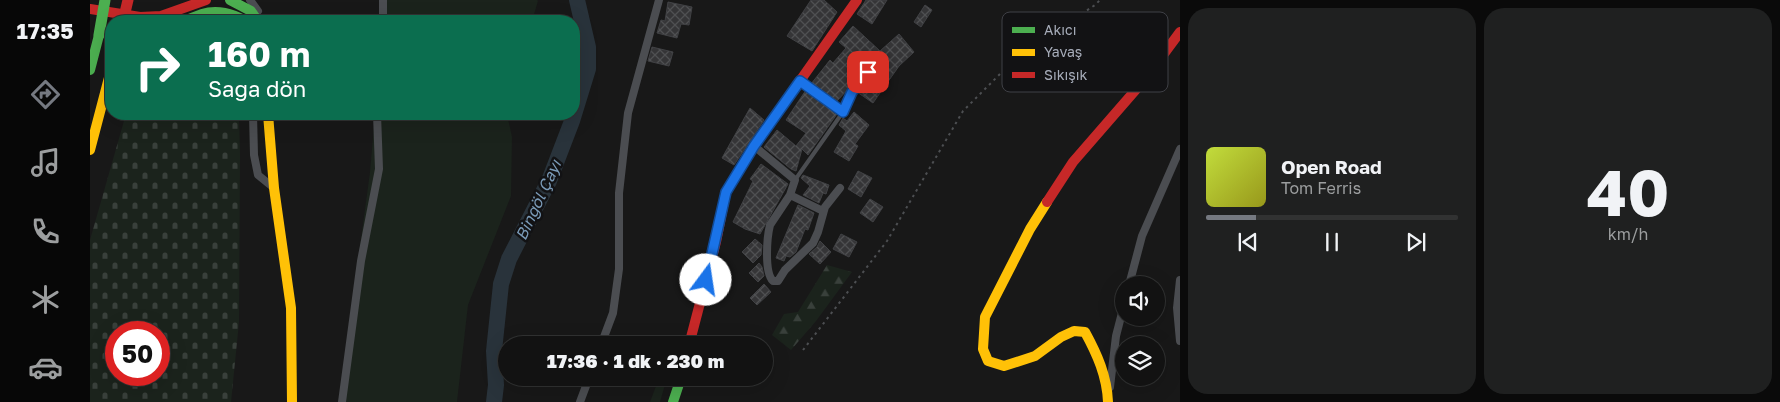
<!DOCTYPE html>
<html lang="tr">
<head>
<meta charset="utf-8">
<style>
	:root { --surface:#121212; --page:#1f2020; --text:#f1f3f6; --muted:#9c9e9f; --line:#313232; --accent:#757981 }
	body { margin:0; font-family:"Golos Text",sans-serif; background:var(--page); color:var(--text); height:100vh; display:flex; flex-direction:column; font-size:19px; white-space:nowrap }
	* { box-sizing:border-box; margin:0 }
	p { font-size:16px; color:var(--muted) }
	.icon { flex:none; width:28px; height:28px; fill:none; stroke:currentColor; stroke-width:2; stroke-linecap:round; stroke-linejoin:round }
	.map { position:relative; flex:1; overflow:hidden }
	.panel { display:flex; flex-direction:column; gap:8px; padding:8px; background:#0a0a0a; width:600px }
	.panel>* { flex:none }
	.guide { position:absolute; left:15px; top:15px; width:475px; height:105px; border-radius:20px; box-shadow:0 5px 20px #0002,0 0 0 1px var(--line); background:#0b6e4f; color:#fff; overflow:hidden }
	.fabs { position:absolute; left:1025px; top:276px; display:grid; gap:10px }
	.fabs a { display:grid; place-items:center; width:50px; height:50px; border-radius:50%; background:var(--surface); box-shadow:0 5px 20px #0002,0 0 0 1px var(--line); font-size:25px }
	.speed { position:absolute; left:15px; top:321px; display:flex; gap:10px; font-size:25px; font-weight:700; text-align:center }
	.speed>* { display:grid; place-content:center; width:65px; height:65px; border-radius:50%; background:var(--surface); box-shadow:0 5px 20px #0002,0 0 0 1px var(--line); line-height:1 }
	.speed .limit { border:8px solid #d22; background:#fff; color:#111 }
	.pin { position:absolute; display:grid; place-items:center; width:42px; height:42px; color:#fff; margin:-21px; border-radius:10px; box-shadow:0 2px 8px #0006 }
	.me { position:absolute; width:55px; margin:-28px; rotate:14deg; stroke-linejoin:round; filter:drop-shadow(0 0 4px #0008) }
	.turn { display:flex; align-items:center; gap:18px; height:105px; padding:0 20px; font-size:22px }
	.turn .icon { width:65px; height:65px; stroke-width:2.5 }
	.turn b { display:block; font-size:35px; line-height:42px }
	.panel .card { flex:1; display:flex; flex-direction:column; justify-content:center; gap:8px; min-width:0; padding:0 18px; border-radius:20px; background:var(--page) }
	.panel .dial { align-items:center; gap:0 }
	.dial b { font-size:65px; line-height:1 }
	.song { display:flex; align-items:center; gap:15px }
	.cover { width:60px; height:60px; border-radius:8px; background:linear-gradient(135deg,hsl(70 70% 55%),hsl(60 70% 35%)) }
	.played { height:5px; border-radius:2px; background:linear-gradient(90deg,var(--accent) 20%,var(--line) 20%) }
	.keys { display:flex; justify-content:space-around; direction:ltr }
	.panel .tiles { flex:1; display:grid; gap:8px; grid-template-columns:repeat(2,1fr) }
	.trip { position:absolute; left:408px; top:336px; width:275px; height:50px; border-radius:25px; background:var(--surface); box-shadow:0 5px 20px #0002,0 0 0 1px var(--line); font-weight:800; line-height:50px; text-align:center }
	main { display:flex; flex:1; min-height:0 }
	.menu { display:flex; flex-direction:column; width:90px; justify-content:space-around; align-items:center; background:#070707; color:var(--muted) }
	.menu .icon { width:35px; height:35px }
	.menu .active { color:var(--accent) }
	.menu b { font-size:22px; color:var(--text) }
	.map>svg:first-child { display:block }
</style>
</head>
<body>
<main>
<nav class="menu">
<b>17:35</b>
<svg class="icon active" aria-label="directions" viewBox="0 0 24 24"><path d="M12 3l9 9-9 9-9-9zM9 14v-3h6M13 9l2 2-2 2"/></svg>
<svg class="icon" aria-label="music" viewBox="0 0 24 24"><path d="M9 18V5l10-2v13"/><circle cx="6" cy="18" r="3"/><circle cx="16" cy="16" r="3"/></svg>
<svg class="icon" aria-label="phone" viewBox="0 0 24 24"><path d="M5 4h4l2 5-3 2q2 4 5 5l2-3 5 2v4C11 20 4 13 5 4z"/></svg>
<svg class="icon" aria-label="climate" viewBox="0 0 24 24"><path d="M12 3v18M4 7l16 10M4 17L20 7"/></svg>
<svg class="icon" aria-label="car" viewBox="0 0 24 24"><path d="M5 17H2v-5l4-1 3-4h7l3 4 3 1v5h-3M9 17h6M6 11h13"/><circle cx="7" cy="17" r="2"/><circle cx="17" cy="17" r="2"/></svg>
</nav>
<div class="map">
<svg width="1090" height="402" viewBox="0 0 1090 402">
	<defs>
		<pattern id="forest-firs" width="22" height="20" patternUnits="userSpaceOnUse" patternTransform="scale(1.25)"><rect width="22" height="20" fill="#1b231c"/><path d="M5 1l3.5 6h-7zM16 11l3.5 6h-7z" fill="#39403b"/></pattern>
		<pattern id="cemetery-stones" width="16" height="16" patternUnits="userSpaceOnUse" patternTransform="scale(1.25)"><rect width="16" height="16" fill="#1b231c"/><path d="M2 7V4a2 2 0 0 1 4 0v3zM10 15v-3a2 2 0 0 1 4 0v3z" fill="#39403b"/></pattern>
		<pattern id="building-cross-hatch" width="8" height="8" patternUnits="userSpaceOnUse" patternTransform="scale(1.25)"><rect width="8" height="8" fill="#353537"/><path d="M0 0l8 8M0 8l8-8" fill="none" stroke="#4f5052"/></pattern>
	</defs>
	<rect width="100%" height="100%" fill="#181818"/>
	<path fill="#1b231c" d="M295,0H447L448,1L442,21H294Z
		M285,114H417L422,137L421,196L378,305L367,402H249L280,172Z
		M569,378H577L570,402H560Z"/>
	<path fill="url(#forest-firs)" d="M737,265L762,272L726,321L701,350L682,335L694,314L708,312Z"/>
	<path fill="url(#cemetery-stones)" fill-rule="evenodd" d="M36,114H149L150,155L149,322L141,402H0V240ZM26,332H69V375H26Z"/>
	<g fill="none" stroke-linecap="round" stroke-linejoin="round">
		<path stroke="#29333b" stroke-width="16" d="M404,402L406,385L404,351L411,284L419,259L459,181L482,121L498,69V47L487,0"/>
	</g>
	<path fill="url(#building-cross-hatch)" stroke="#404144" d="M721,0H734L747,12L722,51L697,36Z
		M776,0H797L782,24L767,14Z
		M578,2L602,7L599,25L591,24L587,38L567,33L571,20L575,21Z
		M835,5L842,10L831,27L824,22Z
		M763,26L790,51L809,34L824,52L809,66L783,103L767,92L781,75V71L779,69L775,71L746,102L721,84L740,60L743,63L756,48L749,42Z
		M562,47L583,52L579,66L558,61Z
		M716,90L747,114L718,155L712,149L706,171L701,169L674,147L687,130L706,146L716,133L696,120Z
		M660,108L674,120L644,165L632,158Z
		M764,112L779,125L765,144L768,146L759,161L744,152L756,131L749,125L753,118L757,121Z
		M671,164L698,184L670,234L655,229L643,222L663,181L660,179Z
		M768,171L782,178L771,197L758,189Z
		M713,175L739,185L736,194L733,193L729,203L713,195L720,186L711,178Z
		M780,199L793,207L783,222L770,213Z
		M708,205L724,213L718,230L715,229L706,252L700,257L696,256L694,261L686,258Z
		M751,234L767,242L759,257L743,249Z
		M665,239L672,245L671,255L663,263L652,252Z
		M730,241L741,252L730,264L719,254L727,247Z
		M669,263L672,267L674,276L668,282L659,273Z
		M674,284L681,292L667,305L660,298Z"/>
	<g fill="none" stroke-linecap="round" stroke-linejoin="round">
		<path stroke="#4d4f52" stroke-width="2" stroke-dasharray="2.5 4" stroke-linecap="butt" d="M713,350L797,241L873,111L916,68L948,43L1005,5L1010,0"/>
		<path stroke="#4b4d51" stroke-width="4" d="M710,81L753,112
			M705,180L753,112L762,92L778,73"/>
		<path stroke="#4b4d51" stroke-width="8" d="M160,0L168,11
			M293,0V21
			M163,114L164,155L168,175L184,188
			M664,146L705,180L700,195L680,225C677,237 674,272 683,281H688L695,270L723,243L728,232L735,207L750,188
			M700,195L733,211
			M1090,280L1087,308L1090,341
			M1039,285L1052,236L1090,149
			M511,345L523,313L529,269V193L538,113L569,0
			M1020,387L1026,336L1034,305
			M252,402L271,261L289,169L287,114
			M490,402L499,378"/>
		<path stroke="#4caf50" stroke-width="10" d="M140,0L161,11L168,21
			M93,21C100,19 106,16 112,14C128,9 142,14 156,21
			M0,70L9,35
			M583,402L591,378"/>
		<path stroke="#ffc107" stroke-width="10" d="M178,114L184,188L201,308L202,402
			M0,150L21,70
			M957,202L940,229L895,317L893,349L898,361L914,366L945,356L971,337L984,331L995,332C1007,354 1017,376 1018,402"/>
		<path stroke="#c62828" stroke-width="10" d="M0,9L50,17L71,16L116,0
			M957,202L983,162L1056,78L1090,32
			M599,345L626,242L636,192L664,146L767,0"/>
		<path stroke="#4caf50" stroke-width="11" d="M9,35L15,0"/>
		<path stroke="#c62828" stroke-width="11" d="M33,21L38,0"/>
	</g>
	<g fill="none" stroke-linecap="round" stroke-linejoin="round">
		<g stroke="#114b97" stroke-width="12">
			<path id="route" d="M616,280L636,192L664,146L710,81L753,112L762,92L778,72"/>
		</g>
		<use href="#route" stroke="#1a73e8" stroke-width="9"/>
	</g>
	<g text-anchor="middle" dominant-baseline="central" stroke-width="5" stroke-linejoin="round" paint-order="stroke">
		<g font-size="16" font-style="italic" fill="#7b9bb8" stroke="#121214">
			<text transform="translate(448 200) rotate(-65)">Bingöl Çayı</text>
		</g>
	</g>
	<rect x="912" y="12" width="166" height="80" rx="8" fill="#121214" stroke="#3f4046" stroke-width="1"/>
	<rect x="922" y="27" width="23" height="6" fill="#4caf50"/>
	<rect x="922" y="49" width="23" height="7" fill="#ffc107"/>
	<rect x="922" y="72" width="23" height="6" fill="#c62828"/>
	<g font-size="14" fill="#a7adba">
		<text x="954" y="35">Akıcı</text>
		<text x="954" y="57">Yavaş</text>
		<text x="954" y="80">Sıkışık</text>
	</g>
</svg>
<div class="fabs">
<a><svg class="icon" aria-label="sound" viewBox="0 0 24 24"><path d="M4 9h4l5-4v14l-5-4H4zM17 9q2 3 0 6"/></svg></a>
<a><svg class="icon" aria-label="layers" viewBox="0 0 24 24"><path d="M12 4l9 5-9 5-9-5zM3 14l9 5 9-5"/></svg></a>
</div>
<div class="speed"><div class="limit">50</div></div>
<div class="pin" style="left:778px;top:72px;background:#d93025"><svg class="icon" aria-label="arrive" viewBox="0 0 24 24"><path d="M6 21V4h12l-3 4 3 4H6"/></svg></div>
<svg class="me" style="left:616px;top:280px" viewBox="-20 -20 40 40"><circle r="19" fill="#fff"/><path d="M0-13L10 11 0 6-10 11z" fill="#1a73e8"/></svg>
<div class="trip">17:36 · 1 dk · 230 m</div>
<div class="guide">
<div class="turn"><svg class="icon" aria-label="right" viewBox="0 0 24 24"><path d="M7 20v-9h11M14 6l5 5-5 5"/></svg><div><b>160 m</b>Sağa dön</div></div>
</div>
</div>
<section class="panel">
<div class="tiles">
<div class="card">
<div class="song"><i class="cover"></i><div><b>Open Road</b><p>Tom Ferris</p></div></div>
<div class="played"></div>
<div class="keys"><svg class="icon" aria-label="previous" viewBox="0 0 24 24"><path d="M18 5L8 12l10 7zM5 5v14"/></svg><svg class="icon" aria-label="pause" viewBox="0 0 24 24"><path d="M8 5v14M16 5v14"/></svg><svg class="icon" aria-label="next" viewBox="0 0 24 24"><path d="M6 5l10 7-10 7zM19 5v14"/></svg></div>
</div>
<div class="card dial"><b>40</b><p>km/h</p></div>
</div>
</section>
</main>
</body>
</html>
